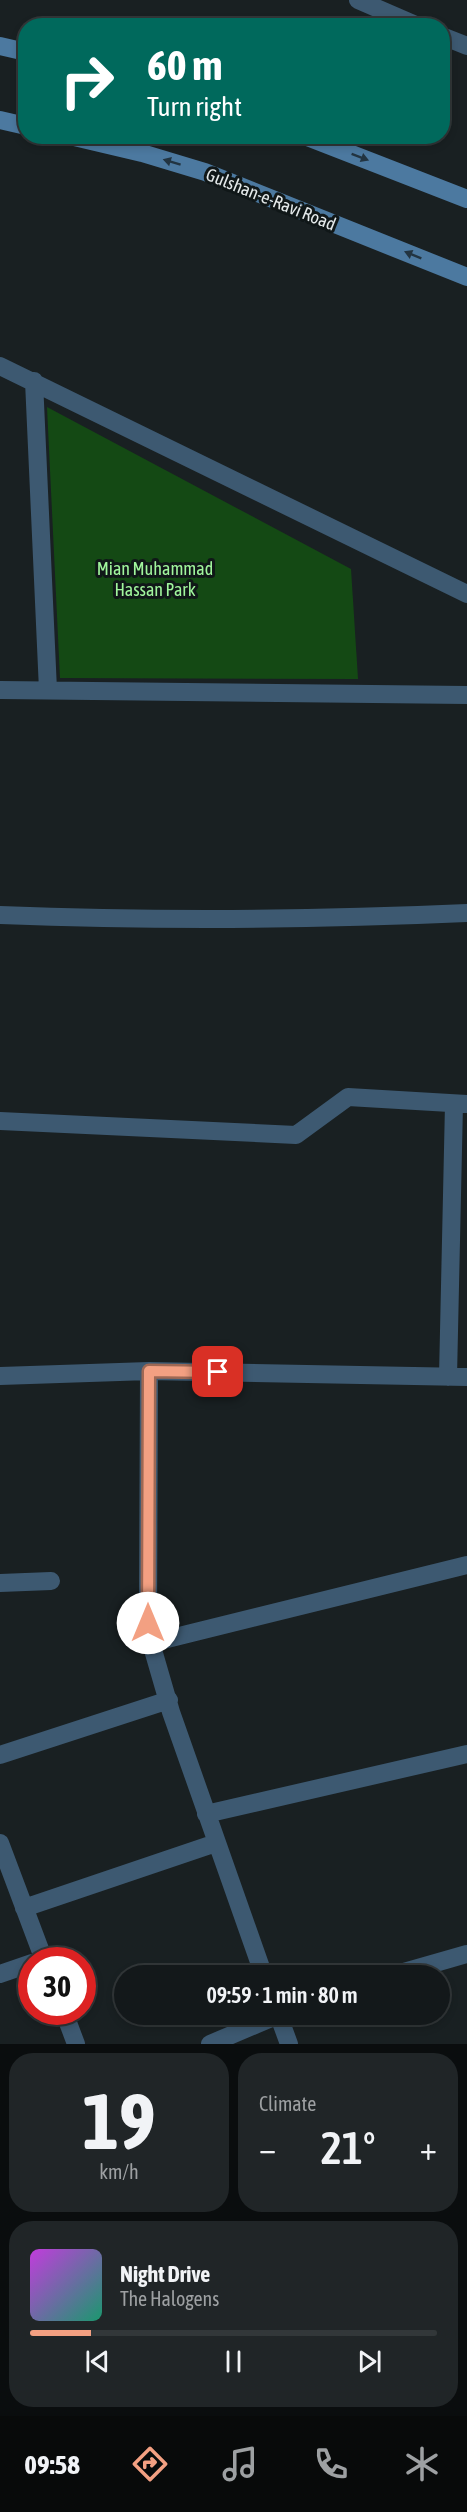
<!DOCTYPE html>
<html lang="en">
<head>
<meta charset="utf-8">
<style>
	:root { --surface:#13181a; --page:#202527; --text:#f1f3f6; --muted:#9da0a2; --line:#323739; --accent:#f3a082 }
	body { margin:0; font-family:"Asap Condensed",sans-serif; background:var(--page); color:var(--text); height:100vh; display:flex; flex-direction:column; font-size:22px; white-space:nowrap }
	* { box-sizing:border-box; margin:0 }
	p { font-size:20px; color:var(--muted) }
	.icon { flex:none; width:33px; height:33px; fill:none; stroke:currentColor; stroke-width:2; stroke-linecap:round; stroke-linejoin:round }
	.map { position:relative; height:2044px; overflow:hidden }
	.panel { display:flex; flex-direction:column; gap:9px; padding:9px; background:#0a0d0e; flex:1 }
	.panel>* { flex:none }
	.guide { position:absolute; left:18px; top:18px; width:432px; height:126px; border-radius:24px; box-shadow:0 3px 9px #0003,0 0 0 2px var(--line); background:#00695c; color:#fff; overflow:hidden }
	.speed { position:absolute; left:18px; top:1947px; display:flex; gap:12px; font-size:30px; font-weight:700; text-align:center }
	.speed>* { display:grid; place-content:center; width:78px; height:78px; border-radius:50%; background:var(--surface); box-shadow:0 3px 9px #0003,0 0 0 2px var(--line); line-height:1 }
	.speed .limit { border:9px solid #d22; background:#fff; color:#111 }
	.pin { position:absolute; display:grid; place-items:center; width:51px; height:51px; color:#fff; margin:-26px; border-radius:12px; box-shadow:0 3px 9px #0006 }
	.me { position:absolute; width:66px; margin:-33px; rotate:0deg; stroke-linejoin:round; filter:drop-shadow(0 0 4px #0008) }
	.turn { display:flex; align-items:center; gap:21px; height:126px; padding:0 30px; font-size:27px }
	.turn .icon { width:78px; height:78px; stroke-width:2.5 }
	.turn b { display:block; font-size:42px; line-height:51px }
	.big { font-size:45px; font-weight:600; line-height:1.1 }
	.panel .widget { flex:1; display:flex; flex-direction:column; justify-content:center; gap:9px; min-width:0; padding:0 21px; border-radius:24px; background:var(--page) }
	.panel .dial { align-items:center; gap:0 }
	.dial b { font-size:78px; line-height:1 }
	.song { display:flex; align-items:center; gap:18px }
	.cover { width:72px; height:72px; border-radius:9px; background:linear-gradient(135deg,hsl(290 70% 55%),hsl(160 70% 35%)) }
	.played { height:6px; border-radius:3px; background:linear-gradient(90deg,var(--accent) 15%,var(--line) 15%) }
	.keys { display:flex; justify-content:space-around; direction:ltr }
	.heat { display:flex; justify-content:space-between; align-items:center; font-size:33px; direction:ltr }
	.panel .tiles { flex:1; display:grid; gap:9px; grid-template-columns:1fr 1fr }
	.widget:last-child { grid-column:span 2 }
	.trip { position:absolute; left:114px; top:1965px; width:336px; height:60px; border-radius:30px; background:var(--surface); box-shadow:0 3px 9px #0003,0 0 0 2px var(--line); font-weight:600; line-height:60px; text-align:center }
	.menu { display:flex; height:96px; justify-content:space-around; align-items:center; background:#080a0a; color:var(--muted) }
	.menu .icon { width:42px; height:42px }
	.menu .on { color:var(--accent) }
	.menu b { font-size:27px; color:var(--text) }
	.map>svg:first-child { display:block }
</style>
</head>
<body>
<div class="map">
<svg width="467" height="2044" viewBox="0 0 467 2044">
	<rect width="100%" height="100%" fill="#192022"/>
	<path fill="#144914" d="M47,407L351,569L358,679L60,678Z"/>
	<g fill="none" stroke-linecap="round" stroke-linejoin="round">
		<path stroke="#3d5971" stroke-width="18" d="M358,0L418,26
			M442,36L467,46
			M0,366L467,594
			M34,381L48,690
			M0,690L467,695
			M0,915C155,921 312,920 467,913
			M0,1121L296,1135L348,1097L467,1104
			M149,1371L148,1623L151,1643L171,1712L264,1976
			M0,1376L149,1371L467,1377
			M448,1377L454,1104
			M0,1583L51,1581
			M151,1643L467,1565
			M0,1755L169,1700
			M206,1814L467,1754
			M0,1843L44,1960
			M24,1908L216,1843
			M0,1974L32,1963
			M390,1976L467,1954
			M64,2012L76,2044
			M278,2014L289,2044
			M210,2044L281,2014"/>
		<path stroke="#4c79a0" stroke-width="18" d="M0,46L26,52
			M0,120L26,126
			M70,136L142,153L205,172L467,277
			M305,136L467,199"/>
	</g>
	<defs><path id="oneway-solid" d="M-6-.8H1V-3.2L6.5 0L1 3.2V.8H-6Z" transform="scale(1.5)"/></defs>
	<g fill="#223441">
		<use href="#oneway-solid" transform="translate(360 157) rotate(21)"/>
		<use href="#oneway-solid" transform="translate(172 162) rotate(-163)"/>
		<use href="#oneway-solid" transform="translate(413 255) rotate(-158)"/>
	</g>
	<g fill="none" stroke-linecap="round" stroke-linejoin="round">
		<g stroke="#9e6854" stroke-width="15">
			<path id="route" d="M148,1623L149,1371L218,1372"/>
		</g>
		<use href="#route" stroke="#f3a082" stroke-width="10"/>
	</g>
	<g text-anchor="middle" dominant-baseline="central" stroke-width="6" stroke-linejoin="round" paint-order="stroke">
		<g font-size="18" fill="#e4e9ea" stroke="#101718">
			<text transform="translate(271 199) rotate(22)">Gulshan-e-Ravi Road</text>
		</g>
		<g font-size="18" fill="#a1f69d" stroke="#101718">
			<text x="155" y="568">Mian Muhammad<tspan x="155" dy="21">Hassan Park</tspan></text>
		</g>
	</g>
</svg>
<div class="speed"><div class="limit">30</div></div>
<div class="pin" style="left:218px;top:1372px;background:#d93025"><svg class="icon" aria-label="arrive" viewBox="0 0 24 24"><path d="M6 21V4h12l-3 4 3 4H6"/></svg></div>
<svg class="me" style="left:148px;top:1623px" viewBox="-20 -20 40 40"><circle r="19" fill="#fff"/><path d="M0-13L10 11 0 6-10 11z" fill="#f3a082"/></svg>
<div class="trip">09:59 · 1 min · 80 m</div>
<div class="guide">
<div class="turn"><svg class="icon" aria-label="right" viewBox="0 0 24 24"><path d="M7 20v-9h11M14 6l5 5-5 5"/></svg><div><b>60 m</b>Turn right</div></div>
</div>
</div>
<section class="panel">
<div class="tiles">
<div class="widget dial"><b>19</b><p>km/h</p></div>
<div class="widget"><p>Climate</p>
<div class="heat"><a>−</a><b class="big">21°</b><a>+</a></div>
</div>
<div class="widget">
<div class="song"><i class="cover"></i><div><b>Night Drive</b><p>The Halogens</p></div></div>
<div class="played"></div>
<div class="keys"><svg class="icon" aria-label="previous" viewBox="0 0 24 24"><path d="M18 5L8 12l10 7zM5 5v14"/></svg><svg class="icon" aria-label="pause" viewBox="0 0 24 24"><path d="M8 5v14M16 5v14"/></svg><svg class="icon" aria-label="next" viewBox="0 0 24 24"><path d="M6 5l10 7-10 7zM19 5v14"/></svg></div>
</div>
</div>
</section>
<nav class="menu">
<b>09:58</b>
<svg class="icon on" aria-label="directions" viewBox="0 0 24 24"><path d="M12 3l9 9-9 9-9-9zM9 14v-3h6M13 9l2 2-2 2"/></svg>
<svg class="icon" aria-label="music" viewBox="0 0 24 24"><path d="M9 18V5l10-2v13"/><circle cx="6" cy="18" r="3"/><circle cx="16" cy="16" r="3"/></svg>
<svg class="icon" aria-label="phone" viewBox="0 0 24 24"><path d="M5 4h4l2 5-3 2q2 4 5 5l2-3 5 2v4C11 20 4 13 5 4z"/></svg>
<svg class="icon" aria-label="climate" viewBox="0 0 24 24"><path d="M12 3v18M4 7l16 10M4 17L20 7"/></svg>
</nav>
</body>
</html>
